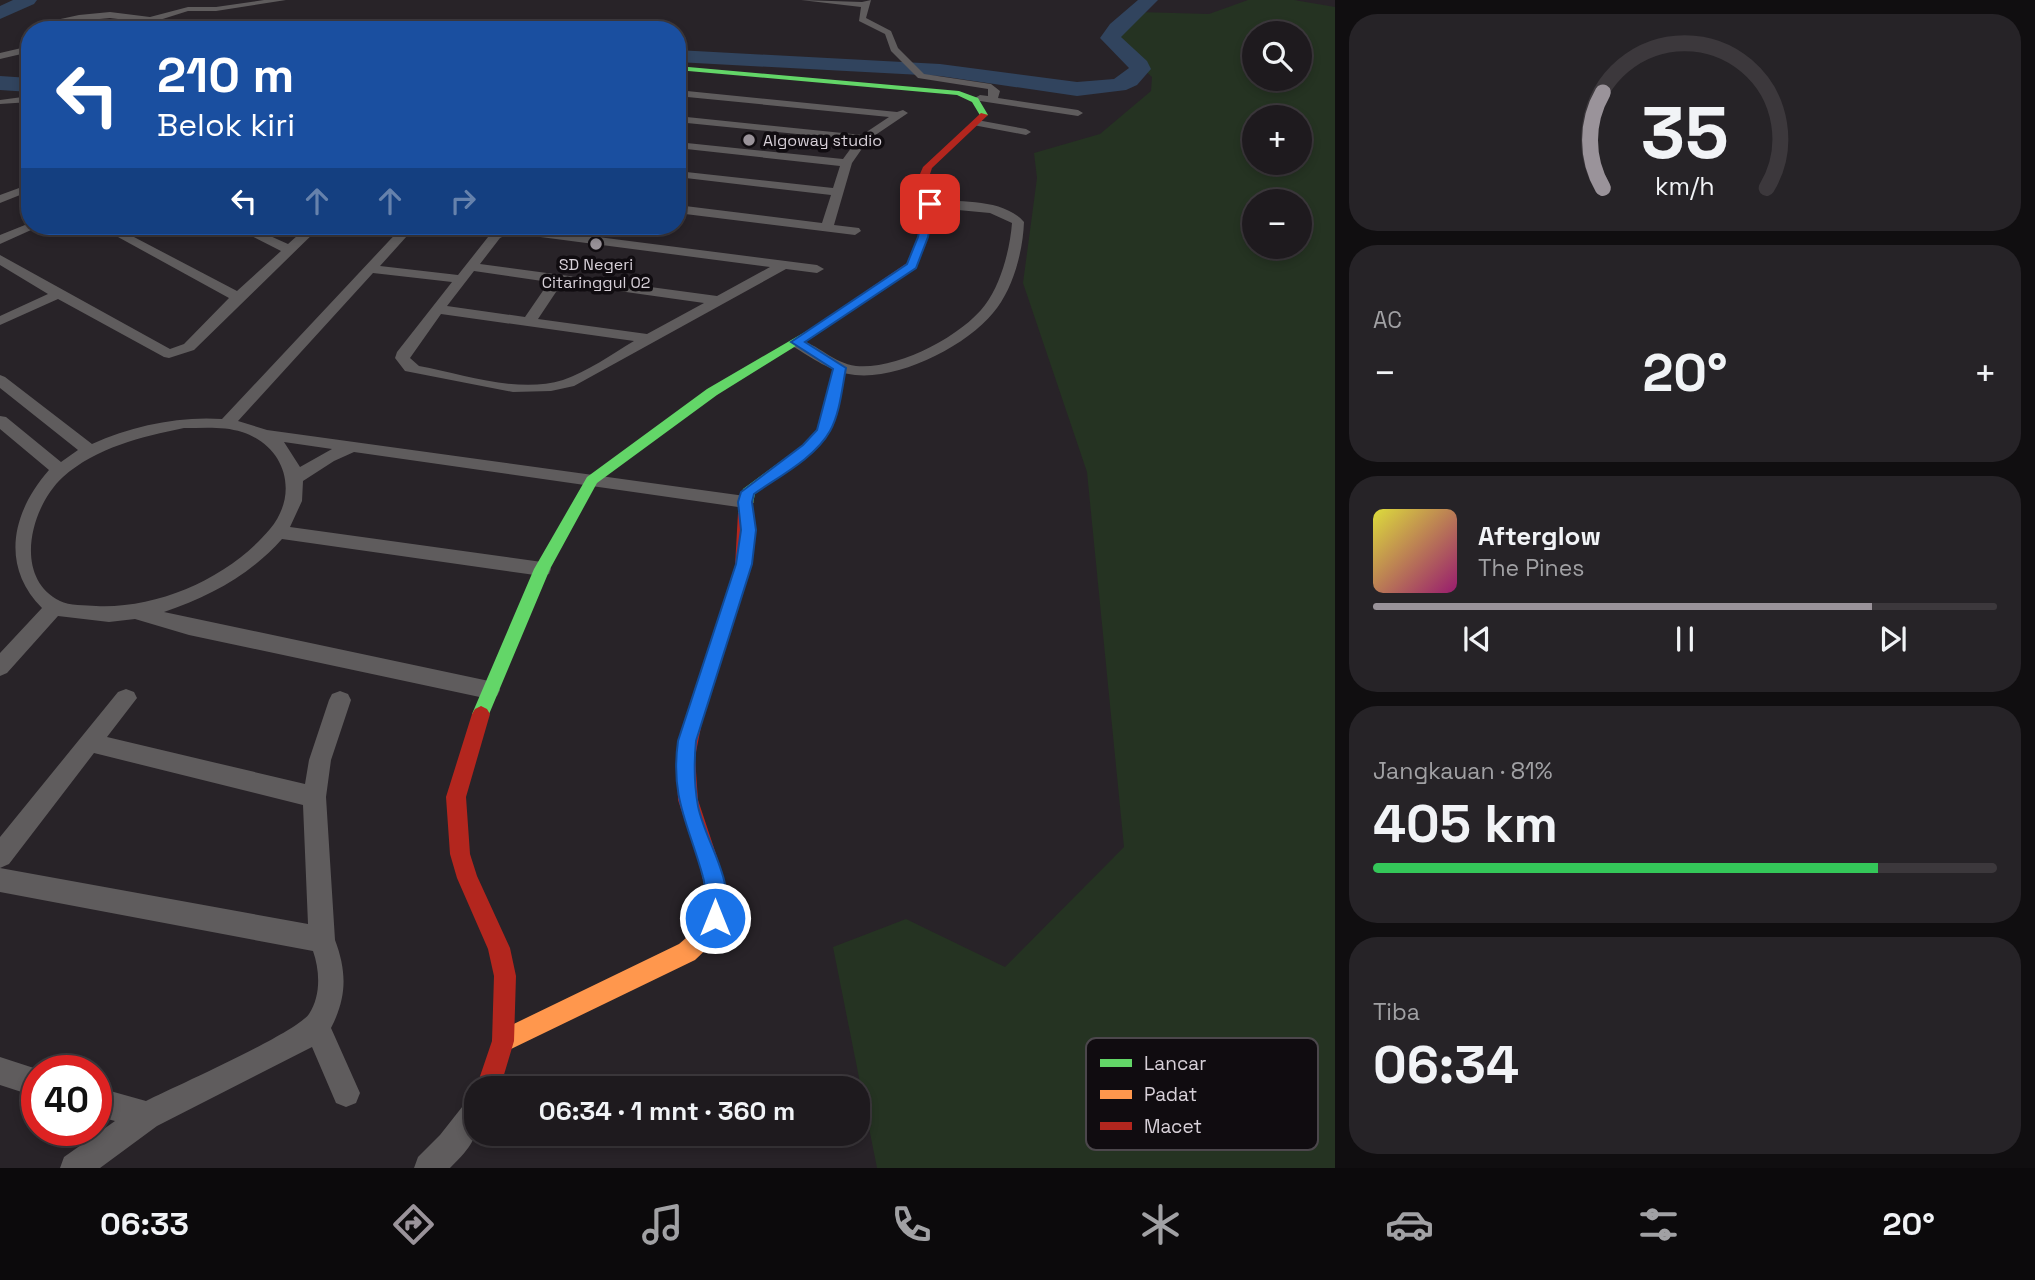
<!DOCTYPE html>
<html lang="id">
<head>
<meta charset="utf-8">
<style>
	:root { --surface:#1e1a1e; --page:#262327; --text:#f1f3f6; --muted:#a1a1a4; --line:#3c383c; --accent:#9a939a }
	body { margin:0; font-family:"Space Grotesk",sans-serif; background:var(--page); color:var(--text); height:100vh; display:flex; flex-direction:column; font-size:26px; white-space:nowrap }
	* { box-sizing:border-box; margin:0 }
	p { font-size:23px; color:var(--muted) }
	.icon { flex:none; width:38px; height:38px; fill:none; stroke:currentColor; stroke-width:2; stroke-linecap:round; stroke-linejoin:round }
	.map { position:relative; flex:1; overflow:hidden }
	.side { display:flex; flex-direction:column; gap:14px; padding:14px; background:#100e10; width:700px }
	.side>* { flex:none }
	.top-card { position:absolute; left:21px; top:21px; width:665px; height:214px; border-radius:28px; box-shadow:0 4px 10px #0003,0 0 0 2px var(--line); background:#1a4fa0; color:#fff; overflow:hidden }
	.tools { position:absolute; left:1242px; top:21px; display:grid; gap:14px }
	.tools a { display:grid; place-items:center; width:70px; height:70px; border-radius:50%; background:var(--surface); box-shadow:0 4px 10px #0003,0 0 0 2px var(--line); font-size:35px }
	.speed { position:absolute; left:21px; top:1055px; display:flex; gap:14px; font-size:35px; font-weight:700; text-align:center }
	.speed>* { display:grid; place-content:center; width:91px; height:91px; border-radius:50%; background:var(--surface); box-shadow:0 4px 10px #0003,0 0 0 2px var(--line); line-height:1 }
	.speed .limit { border:10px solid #d22; background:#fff; color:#111 }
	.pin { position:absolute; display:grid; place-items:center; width:60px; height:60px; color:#fff; margin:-30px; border-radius:14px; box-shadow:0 4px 10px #0006 }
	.me { position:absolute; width:77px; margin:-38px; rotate:0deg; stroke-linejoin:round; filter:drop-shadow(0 0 5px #0008) }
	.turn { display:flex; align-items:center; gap:24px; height:147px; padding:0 21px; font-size:32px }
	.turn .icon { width:91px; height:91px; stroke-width:2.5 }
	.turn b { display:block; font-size:49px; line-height:60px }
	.lanes { display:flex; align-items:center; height:66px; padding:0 21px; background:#0003; justify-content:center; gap:35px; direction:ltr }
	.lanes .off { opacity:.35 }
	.big { font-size:52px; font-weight:800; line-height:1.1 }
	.side .tile { flex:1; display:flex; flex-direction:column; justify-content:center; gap:10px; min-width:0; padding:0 24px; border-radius:28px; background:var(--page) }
	.side .dial { align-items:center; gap:0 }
	.dial svg { height:182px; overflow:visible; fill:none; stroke:var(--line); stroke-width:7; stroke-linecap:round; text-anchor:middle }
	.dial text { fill:var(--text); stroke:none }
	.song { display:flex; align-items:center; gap:21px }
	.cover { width:84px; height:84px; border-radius:10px; background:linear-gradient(135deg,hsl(60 70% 55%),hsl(320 70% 35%)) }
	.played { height:7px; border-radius:4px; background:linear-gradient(90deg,var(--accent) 80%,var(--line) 80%) }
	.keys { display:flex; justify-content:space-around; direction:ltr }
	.heat { display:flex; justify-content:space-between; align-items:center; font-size:38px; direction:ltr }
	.charge { height:10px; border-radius:5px; background:linear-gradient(90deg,#34c759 81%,var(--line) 0) }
	.trip { position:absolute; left:464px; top:1076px; width:406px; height:70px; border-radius:28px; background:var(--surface); box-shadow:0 4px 10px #0003,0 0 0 2px var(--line); font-weight:800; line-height:70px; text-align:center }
	.dock { display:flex; height:112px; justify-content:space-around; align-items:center; background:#0c0a0c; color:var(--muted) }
	.dock .icon { width:49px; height:49px }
	.dock .on { color:var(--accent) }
	.dock b { font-size:32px; color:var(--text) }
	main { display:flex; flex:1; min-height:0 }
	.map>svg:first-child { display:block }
</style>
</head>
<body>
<main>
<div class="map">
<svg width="1335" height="1168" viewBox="0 0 1335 1168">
	<rect width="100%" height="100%" fill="#282328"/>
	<path fill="#253322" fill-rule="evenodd" d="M1248,0H1294L1335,7V1168H877L833,947L906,919L1005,967L1124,847L1087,472L1023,283L1037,178L1034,153L1100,134L1151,91L1152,77L1110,38L1117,28L1138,12L1209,14ZM1255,33H1300V79H1255ZM1255,117H1300V163H1255ZM1255,201H1300V247H1255Z"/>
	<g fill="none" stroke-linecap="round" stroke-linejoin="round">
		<path fill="#31445e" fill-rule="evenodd" d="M13,0H37L34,4L0,19V6Z
			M1138,0H1158L1121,37L1147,61L1151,69L1137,85L1126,90L1077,96L940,76L677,62V50L940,64L1077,82L1114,79L1129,68L1100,38L1110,24Z
			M0,76L30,78V92L0,90Z"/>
		<path fill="#5f5c5d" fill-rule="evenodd" d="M264,0H286L216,11H188L150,23L110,18L79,21L62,24L52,30H41L56,20L79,15L110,12L150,17L188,7H216Z
			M801,0L862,2L871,0L866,18L891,31L898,48L924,74L991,84L1000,91L998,98L1078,110L1083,113L1078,116L980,101L975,98L980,95L988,96V89L918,78L891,51L885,34L859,21L861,7Z
			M30,46V52L0,59V53Z
			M677,90L897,112L903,110L908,113L868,140L852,163L834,225L859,228L861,231L855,235L677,213V205L822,223L831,195L677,177V171L833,188L840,166L677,148V142L843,159L857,140L677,122V116L862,135L889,117L677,96Z
			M30,96V102L0,104V100Z
			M977,120L1026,129L1031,132L1026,135L973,125L972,123Z
			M30,184V191L0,203V195Z
			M930,200C959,202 1003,198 1024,222C1023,251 1013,290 993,313C966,346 899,380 855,375C830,372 813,358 792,346L790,343L792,340L797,339C818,344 833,363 856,366C896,370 961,337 985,305C1001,284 1010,249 1012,223L990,213L926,207V201Z
			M30,223V226H40L0,244V235Z
			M98,226H113L237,291L281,251L232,226H248L288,244L308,226H321L194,350L169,358L164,357L58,299L0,325V316L48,294L0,265V255L170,349L184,344L229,298Z
			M403,226H416L380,266L458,275L492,232L512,226L817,265L824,269L817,273L786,269L574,386L551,391L513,392L405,371L395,358L397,352L452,282L373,273L238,421L267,430L745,496L754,502L751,506L745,508L354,452L334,461L303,481L302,501L290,527L542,562L549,564L551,569L549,574L542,576L282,539C250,575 209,597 164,612L489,681L497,684L500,690L497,696L489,699L189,635L135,619L109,622L58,616L7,673L0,676V653L42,608C0,566 12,512 49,470L0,429V416L6,417L61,462L78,450L0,388V375L5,377L92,444C132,426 178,416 222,419ZM510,233L770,267L717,296L480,264L500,238ZM474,271L549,282L525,317L447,306ZM562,283L704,303L647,334L538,319ZM441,314L634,341C612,354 587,372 563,380C518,394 463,374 419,366L410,358ZM184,428C203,428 224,426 242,432C285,446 300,493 270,529C230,577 159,609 96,606C86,605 69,606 60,601C12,577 31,506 63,477C97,447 141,437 184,428ZM284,442L332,449L300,467Z
			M126,689L134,692L137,698L107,737L305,784L309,760L329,700L332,694L340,691L348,694L351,700L331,760L326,797L335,940C347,972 347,997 331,1028L360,1093L356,1103L346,1107L336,1103L312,1047L157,1126L100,1168H60L64,1157L115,1121L96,1116V1087L146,1101C174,1087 296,1033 309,1014C321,996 320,971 313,951L0,892V868L308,924L303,805L94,753L9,864L0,868V837L118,692Z
			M0,1057L43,1071H37V1097L0,1085Z
			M476,1097C476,1137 480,1138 450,1168H414L418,1157L440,1135L466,1102Z"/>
		<path fill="#63d668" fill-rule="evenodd" d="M677,66L959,91L978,98L988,115L981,117L972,102L957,95L677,70Z
			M829,318L835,321L833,323L717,395L597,483L550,569L487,719L481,722L475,719L472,714L534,569L587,477L707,389Z
			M840,364L846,368L828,435L813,451L755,494L750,517H740L738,513L743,489L803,445L817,431L834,368Z"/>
		<path fill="#ff974d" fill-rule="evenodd" d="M708,850L715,853C733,895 730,929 695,960L511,1049L503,1052L495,1049L492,1041L495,1033L679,944C705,923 710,907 702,875C700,866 697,861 701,853Z"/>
		<path fill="#b3261e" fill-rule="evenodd" d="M981,113L988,115L932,168L930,174L935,204L928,237L917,265L833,323H825V319L907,263L918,237L925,204L920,174L923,167Z
			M745,508L752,513L751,566L702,722L695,757L698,800L718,860L715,867L708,870L701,867L698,860L678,800L677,757L684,722L735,566L738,513Z
			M481,706L487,709L490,714L466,797L470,854L477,876L510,948L516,976L514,1041L500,1088H476L492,1041L494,976L488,949L457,878L450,854L446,797L472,714L475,709Z"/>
	</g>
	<path fill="#1a73e8" stroke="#114b97" stroke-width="2" d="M930,201L935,204L928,237L916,268L805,342L846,368C842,388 840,413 830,431C815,458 778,477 754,494L752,502L756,530L752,564L696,741C694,762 694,784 698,806C706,845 739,884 722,925L715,928L707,925C701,911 708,893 703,877C689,825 670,798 678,741L736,564L741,530L738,502L741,492L803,445L817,430L833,369L791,342L907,264L918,237L925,204Z"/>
	<g fill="#9a939a" stroke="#100c10" stroke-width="2.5">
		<circle cx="749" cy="140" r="7"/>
		<circle cx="596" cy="244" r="7"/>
	</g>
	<g text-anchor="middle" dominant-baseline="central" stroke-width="7" stroke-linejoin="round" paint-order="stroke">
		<g font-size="16" fill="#d7d0d8" stroke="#100c10" text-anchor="start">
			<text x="763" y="140">Algoway studio</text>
			<text x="596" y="264" text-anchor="middle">SD Negeri<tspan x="596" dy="18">Citaringgul 02</tspan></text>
		</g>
	</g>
	<rect x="1086" y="1038" width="232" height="112" rx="10" fill="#100c10" stroke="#4c474c" stroke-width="2"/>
	<rect x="1100" y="1059" width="32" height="8" fill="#63d668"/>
	<rect x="1100" y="1090" width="32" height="9" fill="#ff974d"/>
	<rect x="1100" y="1122" width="32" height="8" fill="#b3261e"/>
	<g font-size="19" fill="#d7d0d8">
		<text x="1144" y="1070">Lancar</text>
		<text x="1144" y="1101">Padat</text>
		<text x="1144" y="1133">Macet</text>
	</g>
</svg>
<div class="tools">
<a><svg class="icon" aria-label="search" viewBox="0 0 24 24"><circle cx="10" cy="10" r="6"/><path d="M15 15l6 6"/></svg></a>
<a>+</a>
<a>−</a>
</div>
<div class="speed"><div class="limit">40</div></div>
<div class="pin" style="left:930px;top:204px;background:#d93025"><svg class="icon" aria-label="arrive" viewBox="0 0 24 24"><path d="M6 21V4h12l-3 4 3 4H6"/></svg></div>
<svg class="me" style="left:715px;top:918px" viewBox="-20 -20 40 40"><circle r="17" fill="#1a73e8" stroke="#fff" stroke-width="3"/><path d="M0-11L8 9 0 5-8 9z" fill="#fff"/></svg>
<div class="trip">06:34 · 1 mnt · 360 m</div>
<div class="top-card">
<div class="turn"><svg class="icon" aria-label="left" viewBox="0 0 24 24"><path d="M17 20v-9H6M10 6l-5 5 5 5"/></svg><div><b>210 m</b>Belok kiri</div></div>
<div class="lanes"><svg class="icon" aria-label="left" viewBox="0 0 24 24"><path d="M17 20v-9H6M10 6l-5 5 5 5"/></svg><svg class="icon off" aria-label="ahead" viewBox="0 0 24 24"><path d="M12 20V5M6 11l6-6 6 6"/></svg><svg class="icon off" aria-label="ahead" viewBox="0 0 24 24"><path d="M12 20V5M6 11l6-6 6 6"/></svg><svg class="icon off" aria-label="right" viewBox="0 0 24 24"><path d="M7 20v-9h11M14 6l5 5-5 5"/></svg></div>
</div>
</div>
<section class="side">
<div class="tile dial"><svg viewBox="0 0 100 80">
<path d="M14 69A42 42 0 1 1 86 69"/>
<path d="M14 69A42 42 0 0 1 14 27" stroke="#9a939a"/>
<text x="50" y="56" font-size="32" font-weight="700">35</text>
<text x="50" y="72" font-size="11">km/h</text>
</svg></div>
<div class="tile"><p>AC</p>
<div class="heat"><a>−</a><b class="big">20°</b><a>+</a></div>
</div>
<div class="tile">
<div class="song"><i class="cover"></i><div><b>Afterglow</b><p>The Pines</p></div></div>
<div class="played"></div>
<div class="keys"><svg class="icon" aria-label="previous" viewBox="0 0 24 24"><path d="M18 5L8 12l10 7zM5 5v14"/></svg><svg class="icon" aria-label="pause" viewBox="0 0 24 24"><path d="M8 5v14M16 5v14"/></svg><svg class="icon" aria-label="next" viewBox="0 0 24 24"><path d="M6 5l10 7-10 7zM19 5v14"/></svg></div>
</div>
<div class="tile"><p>Jangkauan · 81%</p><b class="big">405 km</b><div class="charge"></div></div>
<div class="tile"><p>Tiba</p><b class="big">06:34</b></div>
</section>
</main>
<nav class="dock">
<b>06:33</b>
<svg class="icon on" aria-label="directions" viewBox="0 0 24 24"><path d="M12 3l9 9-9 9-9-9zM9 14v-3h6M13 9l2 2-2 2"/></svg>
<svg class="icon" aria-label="music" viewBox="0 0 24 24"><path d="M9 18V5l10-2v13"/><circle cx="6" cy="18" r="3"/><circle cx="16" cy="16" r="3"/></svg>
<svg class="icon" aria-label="phone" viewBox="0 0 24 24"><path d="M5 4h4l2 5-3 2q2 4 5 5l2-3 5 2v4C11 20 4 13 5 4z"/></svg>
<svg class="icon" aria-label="climate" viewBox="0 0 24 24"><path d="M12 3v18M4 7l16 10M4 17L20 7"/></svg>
<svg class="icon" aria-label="car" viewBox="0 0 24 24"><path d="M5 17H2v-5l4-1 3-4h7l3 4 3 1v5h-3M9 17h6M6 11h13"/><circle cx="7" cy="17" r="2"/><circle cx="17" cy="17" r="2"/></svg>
<svg class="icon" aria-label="filters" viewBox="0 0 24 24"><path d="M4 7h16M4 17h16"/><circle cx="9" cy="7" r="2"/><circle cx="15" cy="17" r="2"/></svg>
<b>20°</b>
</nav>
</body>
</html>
